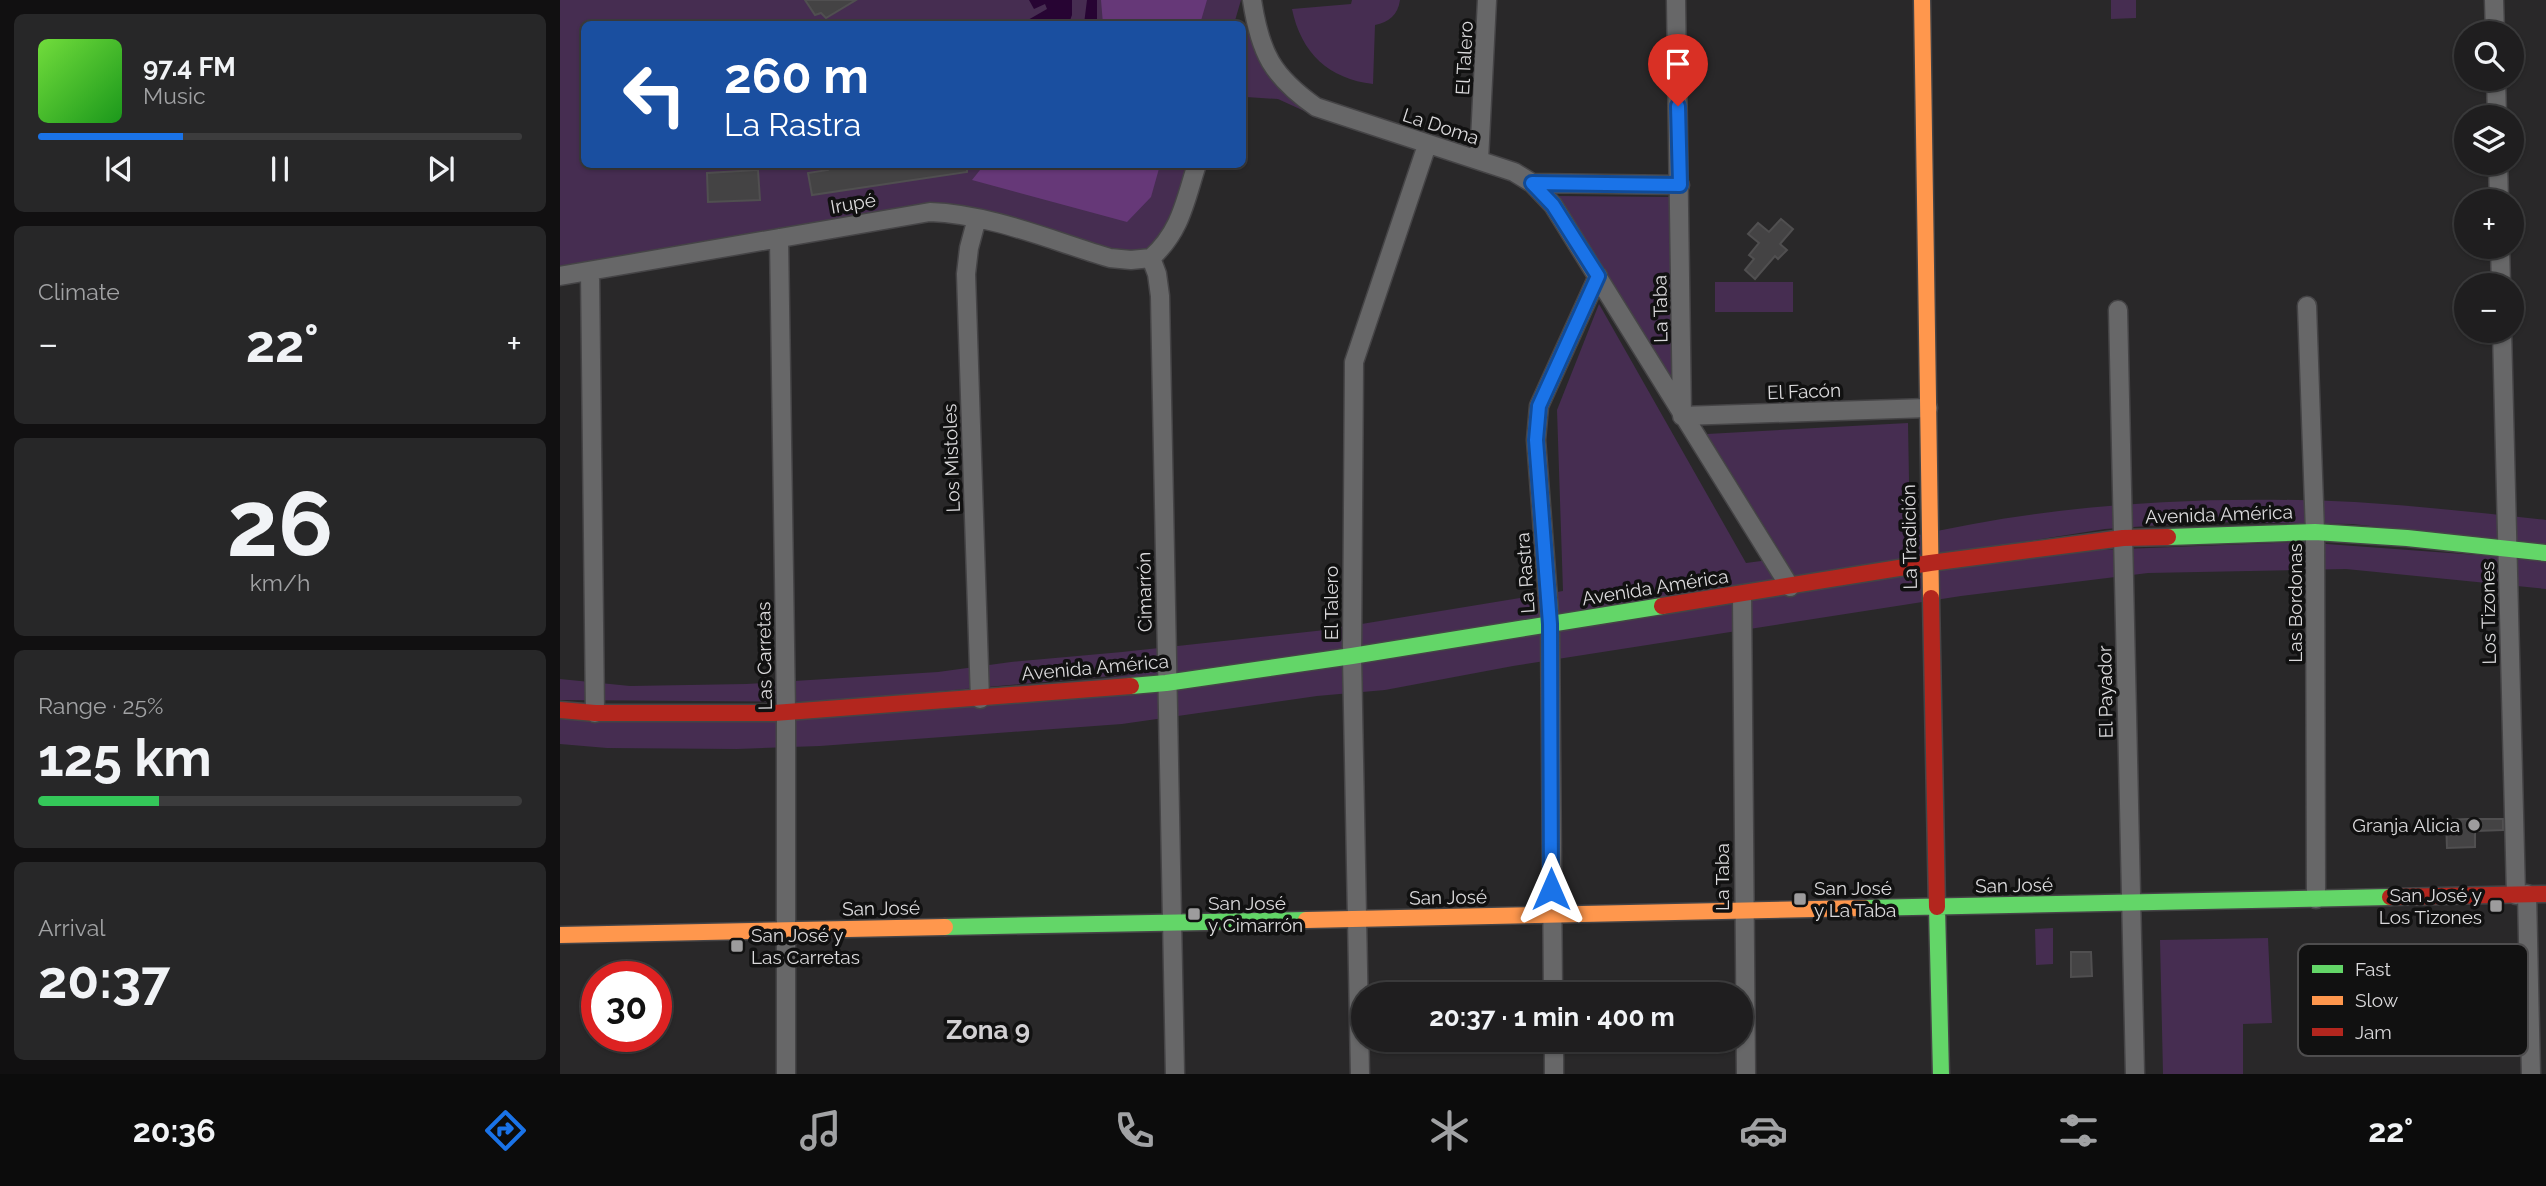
<!DOCTYPE html>
<html lang="en">
<head>
<meta charset="utf-8">
<style>
	:root { --surface:#1f1e1f; --page:#272728; --text:#f1f3f6; --muted:#a1a2a4; --line:#3c3c3d; --accent:#1a73e8 }
	body { margin:0; font-family:Raleway,sans-serif; background:var(--page); color:var(--text); height:100vh; display:flex; flex-direction:column; font-size:26px; white-space:nowrap }
	* { box-sizing:border-box; margin:0 }
	p { font-size:23px; color:var(--muted) }
	.icon { flex:none; width:38px; height:38px; fill:none; stroke:currentColor; stroke-width:2; stroke-linecap:round; stroke-linejoin:round }
	.map { position:relative; flex:1; overflow:hidden }
	.side { display:flex; flex-direction:column; gap:14px; padding:14px; background:#111011; width:560px }
	.side>* { flex:none }
	.top-card { position:absolute; left:21px; top:21px; width:665px; height:147px; border-radius:10px; box-shadow:0 2px 5px #0004,0 0 0 2px var(--line); background:#1a4fa0; color:#fff; overflow:hidden }
	.fabs { position:absolute; left:1894px; top:21px; display:grid; gap:14px }
	.fabs a { display:grid; place-items:center; width:70px; height:70px; border-radius:50%; background:var(--surface); box-shadow:0 2px 5px #0004,0 0 0 2px var(--line); font-size:35px }
	.speed { position:absolute; left:21px; top:961px; display:flex; gap:14px; font-size:35px; font-weight:700; text-align:center }
	.speed>* { display:grid; place-content:center; width:91px; height:91px; border-radius:50%; background:var(--surface); box-shadow:0 2px 5px #0004,0 0 0 2px var(--line); line-height:1 }
	.speed .limit { border:10px solid #d22; background:#fff; color:#111 }
	.pin { position:absolute; display:grid; place-items:center; width:60px; height:60px; color:#fff; margin:-72px -30px; border-radius:50% 50% 50% 0; rotate:-45deg; box-shadow:0 0 7px #0007 }
	.pin .icon { rotate:45deg }
	.me { position:absolute; width:77px; margin:-38px; rotate:0deg; stroke-linejoin:round; filter:drop-shadow(0 0 5px #0008) }
	.turn { display:flex; align-items:center; gap:24px; height:147px; padding:0 28px; font-size:32px }
	.turn .icon { width:91px; height:91px; stroke-width:2.5 }
	.turn b { display:block; font-size:49px; line-height:60px }
	.big { font-size:52px; font-weight:700; line-height:1.1 }
	.side .tile { flex:1; display:flex; flex-direction:column; justify-content:center; gap:10px; min-width:0; padding:0 24px; border-radius:10px; background:var(--page) }
	.side .dial { align-items:center; gap:0 }
	.dial b { font-size:91px; line-height:1 }
	.song { display:flex; align-items:center; gap:21px }
	.cover { width:84px; height:84px; border-radius:10px; background:linear-gradient(135deg,hsl(100 70% 55%),hsl(120 70% 35%)) }
	.played { height:7px; border-radius:4px; background:linear-gradient(90deg,var(--accent) 30%,var(--line) 30%) }
	.keys { display:flex; justify-content:space-around; direction:ltr }
	.heat { display:flex; justify-content:space-between; align-items:center; font-size:38px; direction:ltr }
	.charge { height:10px; border-radius:5px; background:linear-gradient(90deg,#34c759 25%,var(--line) 0) }
	.trip { position:absolute; left:791px; top:982px; width:402px; height:70px; border-radius:35px; background:var(--surface); box-shadow:0 2px 5px #0004,0 0 0 2px var(--line); font-weight:700; line-height:70px; text-align:center }
	.menu { display:flex; height:112px; justify-content:space-around; align-items:center; background:#0c0c0c; color:var(--muted) }
	.menu .icon { width:49px; height:49px }
	.menu .selected { color:var(--accent) }
	.menu b { font-size:32px; color:var(--text) }
	main { display:flex; flex:1; min-height:0 }
	.map>svg:first-child { display:block }
</style>
</head>
<body>
<main>
<section class="side">
<div class="tile">
<div class="song"><i class="cover"></i><div><b>97.4 FM</b><p>Music</p></div></div>
<div class="played"></div>
<div class="keys"><svg class="icon" aria-label="previous" viewBox="0 0 24 24"><path d="M18 5L8 12l10 7zM5 5v14"/></svg><svg class="icon" aria-label="pause" viewBox="0 0 24 24"><path d="M8 5v14M16 5v14"/></svg><svg class="icon" aria-label="next" viewBox="0 0 24 24"><path d="M6 5l10 7-10 7zM19 5v14"/></svg></div>
</div>
<div class="tile"><p>Climate</p>
<div class="heat"><a>−</a><b class="big">22°</b><a>+</a></div>
</div>
<div class="tile dial"><b>26</b><p>km/h</p></div>
<div class="tile"><p>Range · 25%</p><b class="big">125 km</b><div class="charge"></div></div>
<div class="tile"><p>Arrival</p><b class="big">20:37</b></div>
</section>
<div class="map">
<svg width="1986" height="1074" viewBox="0 0 1986 1074">
	<rect width="100%" height="100%" fill="#292829"/>
	<path fill="#462d51" d="M0,0H681L674,24H24V164L629,165C620,192 615,230 589,248C584,252 575,253 568,254L410,208L0,268Z
		M792,0H840C838,15 829,22 815,25L813,84C769,79 741,53 732,9L791,4Z
		M1551,0H1576V18L1551,19Z
		M687,25L692,27L753,115L718,99L686,97L683,99V43Z
		M999,196L1111,197V380Z
		M1155,282H1233V312H1155Z
		M1039,304L1186,563L1224,558L1147,434L1348,423L1350,537C1495,503 1646,495 1795,502C1859,506 1923,513 1986,520V545L1792,524L1644,522L1545,529L697,663L260,702L0,700V679L70,686L186,684L378,672L451,662L562,652L765,630L1003,591L997,410Z
		M1739,542L1986,560V589L1786,569L1588,573L1401,596L953,666L825,690L757,696L562,724L260,746L177,749L47,748L0,744V717L213,721L1538,550Z
		M1493,928V964L1476,965L1475,929Z
		M1708,938L1712,1023L1683,1024V1074H1603L1600,940Z"/>
	<path fill="#663878" d="M541,0H647L640,24H543Z
		M419,165V164L600,165L591,197L567,222L412,180L420,170Z"/>
	<path fill="#270433" d="M469,0H512V15L509,23L461,24L487,9L485,4L474,9Z
		M527,0H537V24H524Z"/>
	<path fill="#444344" stroke="#504f50" stroke-width="2" d="M245,0H296L266,18L261,13L255,15Z
		M268,164H407V172L252,195L248,173L268,170Z
		M198,170L200,200L148,202L147,173Z
		M1221,219L1233,229L1220,244L1227,250L1218,259L1215,256L1195,279L1185,270L1194,259L1189,255L1199,243L1188,234L1198,223L1209,232Z
		M1907,819H1943V830L1915,831V847L1887,848L1886,820Z
		M1511,952H1531L1532,976L1511,977Z"/>
	<g fill="none" stroke-linecap="round" stroke-linejoin="round">
		<g stroke="#454446" stroke-width="21">
			<path id="street" d="M692,0C700,53 712,76 756,107L954,172L972,183L1120,185
				M1116,0L1122,416
				M1934,0L1935,33
				M1936,79L1937,117
				M919,160L927,0
				M1938,163L1939,201
				M972,183L993,205L1230,587
				M417,218L409,248L406,274L420,699
				M219,238L226,712V1074
				M1940,247L1941,285
				M591,258L597,274L600,296L615,1074
				M591,258C621,231 625,201 637,164
				M30,271L35,713
				M0,276L370,212C430,214 493,241 550,258L571,260L591,258
				M1747,306L1755,532L1756,899
				M1558,310L1575,1074
				M1942,331L1956,895
				M1122,416L1368,408
				M1182,595L1186,1074
				M1967,894L1971,1074
				M993,994L990,624L976,440L979,406L1038,276
				M994,1040V1074
				M800,1074L792,656L794,362L867,145"/>
		</g>
		<g stroke="#454446" stroke-width="19">
			<path id="fast" d="M1608,537L1755,532L1847,538L1986,553
				M571,686L606,683L792,656L1102,606
				M1377,907L1381,1074
				M1304,908L1830,897
				M385,927L746,920"/>
		</g>
		<g stroke="#454446" stroke-width="19">
			<path id="slow" d="M1362,0L1371,598
				M746,920L1304,908
				M0,935L385,927"/>
		</g>
		<g stroke="#454446" stroke-width="19">
			<path id="jam" d="M1371,598L1377,907
				M1102,606L1370,563L1563,538L1608,537
				M0,710L35,713H214L571,686
				M1830,897L1986,894"/>
		</g>
		<use href="#street" stroke="#676768" stroke-width="18"/>
		<use href="#fast" stroke="#63d668" stroke-width="16"/>
		<use href="#slow" stroke="#ff974d" stroke-width="16"/>
		<use href="#jam" stroke="#b3261e" stroke-width="16"/>
	</g>
	<g fill="none" stroke-linecap="round" stroke-linejoin="round">
		<g stroke="#114b97" stroke-width="18">
			<path id="route" d="M991,889L990,624L976,440L979,406L1038,276L993,205L972,183L1120,185L1118,106"/>
		</g>
		<use href="#route" stroke="#1a73e8" stroke-width="12"/>
	</g>
	<g fill="#9d9c9d" stroke="#111" stroke-width="2.5">
		<circle cx="1914" cy="825" r="7"/>
		<rect x="1233" y="892" width="14" height="14" rx="3.5"/>
		<rect x="1929" y="899" width="14" height="14" rx="3.5"/>
		<rect x="627" y="907" width="14" height="14" rx="3.5"/>
		<rect x="170" y="939" width="14" height="14" rx="3.5"/>
	</g>
	<g text-anchor="middle" dominant-baseline="central" stroke-width="7" stroke-linejoin="round" paint-order="stroke">
		<g font-size="19" fill="#dbdadc" stroke="#111">
			<text transform="translate(904 58) rotate(-87)">El Talero</text>
			<text transform="translate(881 126) rotate(18)">La Doma</text>
			<text transform="translate(293 203) rotate(-10)">Irupé</text>
			<text transform="translate(1100 309) rotate(-91)">La Taba</text>
			<text transform="translate(1244 391) rotate(-2)">El Facón</text>
			<text transform="translate(391 458) rotate(-92)">Los Mistoles</text>
			<text transform="translate(1659 514) rotate(-2)">Avenida América</text>
			<text transform="translate(1349 537) rotate(-91)">La Tradición</text>
			<text transform="translate(965 573) rotate(-94)">La Rastra</text>
			<text transform="translate(1095 587) rotate(-9)">Avenida América</text>
			<text transform="translate(584 592) rotate(-91)">Cimarrón</text>
			<text transform="translate(771 603) rotate(-90)">El Talero</text>
			<text transform="translate(1735 603) rotate(-90)">Las Bordonas</text>
			<text transform="translate(1928 613) rotate(-91)">Los Tizones</text>
			<text transform="translate(204 656) rotate(-91)">Las Carretas</text>
			<text transform="translate(535 667) rotate(-5)">Avenida América</text>
			<text transform="translate(1545 692) rotate(-91)">El Payador</text>
			<text transform="translate(1162 877) rotate(-90)">La Taba</text>
			<text transform="translate(1454 885) rotate(-1)">San José</text>
			<text transform="translate(888 897) rotate(-1)">San José</text>
			<text transform="translate(321 908) rotate(-1)">San José</text>
		</g>
		<g font-size="19" fill="#dbdadc" stroke="#111" text-anchor="start">
			<text x="1900" y="825" text-anchor="end">Granja Alicia</text>
			<text x="1254" y="888">San José<tspan x="1254" dy="22">y La Taba</tspan></text>
			<text x="1922" y="895" text-anchor="end">San José y<tspan x="1922" dy="22">Los Tizones</tspan></text>
			<text x="648" y="903">San José<tspan x="648" dy="22">y Cimarrón</tspan></text>
			<text x="191" y="935">San José y<tspan x="191" dy="22">Las Carretas</tspan></text>
		</g>
		<g font-size="26" font-weight="bold" fill="#d2d0d3" stroke="#111">
			<text x="428" y="1030">Zona 9</text>
		</g>
	</g>
	<rect x="1738" y="944" width="230" height="112" rx="10" fill="#111" stroke="#4e4d4e" stroke-width="2"/>
	<rect x="1752" y="965" width="31" height="8" fill="#63d668"/>
	<rect x="1752" y="996" width="31" height="9" fill="#ff974d"/>
	<rect x="1752" y="1028" width="31" height="8" fill="#b3261e"/>
	<g font-size="19" fill="#dbdadc">
		<text x="1795" y="976">Fast</text>
		<text x="1795" y="1007">Slow</text>
		<text x="1795" y="1039">Jam</text>
	</g>
</svg>
<div class="fabs">
<a><svg class="icon" aria-label="search" viewBox="0 0 24 24"><circle cx="10" cy="10" r="6"/><path d="M15 15l6 6"/></svg></a>
<a><svg class="icon" aria-label="layers" viewBox="0 0 24 24"><path d="M12 4l9 5-9 5-9-5zM3 14l9 5 9-5"/></svg></a>
<a>+</a>
<a>−</a>
</div>
<div class="speed"><div class="limit">30</div></div>
<div class="pin" style="left:1118px;top:106px;background:#d93025"><svg class="icon" aria-label="arrive" viewBox="0 0 24 24"><path d="M6 21V4h12l-3 4 3 4H6"/></svg></div>
<svg class="me" style="left:991px;top:889px" viewBox="-20 -20 40 40"><path d="M0-17L14 15 0 8-14 15z" fill="#1a73e8" stroke="#fff" stroke-width="4"/></svg>
<div class="trip">20:37 · 1 min · 400 m</div>
<div class="top-card">
<div class="turn"><svg class="icon" aria-label="left" viewBox="0 0 24 24"><path d="M17 20v-9H6M10 6l-5 5 5 5"/></svg><div><b>260 m</b>La Rastra</div></div>
</div>
</div>
</main>
<nav class="menu">
<b>20:36</b>
<svg class="icon selected" aria-label="directions" viewBox="0 0 24 24"><path d="M12 3l9 9-9 9-9-9zM9 14v-3h6M13 9l2 2-2 2"/></svg>
<svg class="icon" aria-label="music" viewBox="0 0 24 24"><path d="M9 18V5l10-2v13"/><circle cx="6" cy="18" r="3"/><circle cx="16" cy="16" r="3"/></svg>
<svg class="icon" aria-label="phone" viewBox="0 0 24 24"><path d="M5 4h4l2 5-3 2q2 4 5 5l2-3 5 2v4C11 20 4 13 5 4z"/></svg>
<svg class="icon" aria-label="climate" viewBox="0 0 24 24"><path d="M12 3v18M4 7l16 10M4 17L20 7"/></svg>
<svg class="icon" aria-label="car" viewBox="0 0 24 24"><path d="M5 17H2v-5l4-1 3-4h7l3 4 3 1v5h-3M9 17h6M6 11h13"/><circle cx="7" cy="17" r="2"/><circle cx="17" cy="17" r="2"/></svg>
<svg class="icon" aria-label="filters" viewBox="0 0 24 24"><path d="M4 7h16M4 17h16"/><circle cx="9" cy="7" r="2"/><circle cx="15" cy="17" r="2"/></svg>
<b>22°</b>
</nav>
</body>
</html>
